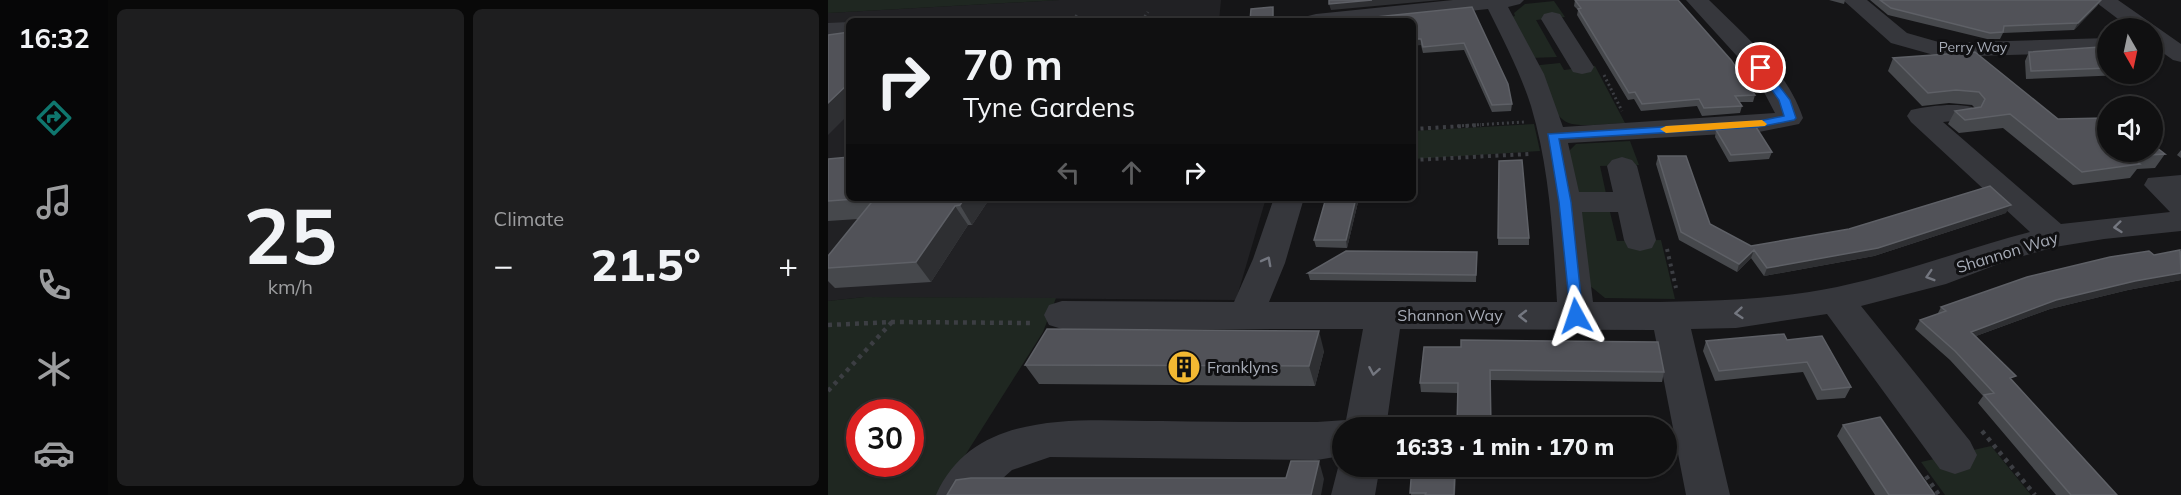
<!DOCTYPE html>
<html lang="en">
<head>
<meta charset="utf-8">
<style>
	:root { --surface:#101011; --page:#1e1e1f; --text:#f1f3f6; --muted:#9c9d9f; --line:#303031; --accent:#0f766e }
	body { margin:0; font-family:Mulish,sans-serif; background:var(--page); color:var(--text); height:100vh; display:flex; flex-direction:column; font-size:22px; white-space:nowrap }
	* { box-sizing:border-box; margin:0 }
	p { font-size:20px; color:var(--muted) }
	.icon { flex:none; width:33px; height:33px; fill:none; stroke:currentColor; stroke-width:2; stroke-linecap:round; stroke-linejoin:round }
	.map { position:relative; flex:1; overflow:hidden }
	.panel { display:flex; flex-direction:column; gap:9px; padding:9px; background:#090909; width:720px }
	.panel>* { flex:none }
	.top-card { position:absolute; left:18px; top:18px; width:570px; height:183px; border-radius:9px; box-shadow:0 2px 4px #0004,0 0 0 2px var(--line); background:#101011; color:var(--text); overflow:hidden }
	.needle { width:39px; rotate:171deg }
	.controls { position:absolute; left:1269px; top:18px; display:grid; gap:12px }
	.controls a { display:grid; place-items:center; width:66px; height:66px; border-radius:50%; background:var(--surface); box-shadow:0 2px 4px #0004,0 0 0 2px var(--line); font-size:30px }
	.speed { position:absolute; left:18px; top:399px; display:flex; gap:12px; font-size:30px; font-weight:700; text-align:center }
	.speed>* { display:grid; place-content:center; width:78px; height:78px; border-radius:50%; background:var(--surface); box-shadow:0 2px 4px #0004,0 0 0 2px var(--line); line-height:1 }
	.speed .limit { border:9px solid #d22; background:#fff; color:#111 }
	.pin { position:absolute; display:grid; place-items:center; width:51px; height:51px; color:#fff; margin:-26px; border:3px solid #fff; border-radius:50%; box-shadow:0 2px 6px #0007 }
	.me { position:absolute; width:66px; margin:-33px; rotate:355deg; stroke-linejoin:round; filter:drop-shadow(0 0 4px #0008) }
	.turn { display:flex; align-items:center; gap:21px; height:126px; padding:0 18px; font-size:27px }
	.turn .icon { width:78px; height:78px; stroke-width:2.5 }
	.turn b { display:block; font-size:42px; line-height:51px }
	.lanes { display:flex; align-items:center; height:57px; padding:0 18px; background:#0003; justify-content:center; gap:30px; direction:ltr }
	.lanes .off { opacity:.35 }
	.big { font-size:45px; font-weight:800; line-height:1.1 }
	.panel .card { flex:1; display:flex; flex-direction:column; justify-content:center; gap:9px; min-width:0; padding:0 21px; border-radius:9px; background:var(--page) }
	.panel .dial { align-items:center; gap:0 }
	.dial b { font-size:78px; line-height:1 }
	.heat { display:flex; justify-content:space-between; align-items:center; font-size:33px; direction:ltr }
	.panel .tiles { flex:1; display:grid; gap:9px; grid-template-columns:repeat(2,1fr) }
	.trip { position:absolute; left:504px; top:417px; width:345px; height:60px; border-radius:30px; background:var(--surface); box-shadow:0 2px 4px #0004,0 0 0 2px var(--line); font-weight:800; line-height:60px; text-align:center }
	main { display:flex; flex:1; min-height:0 }
	.dock { display:flex; flex-direction:column; width:108px; justify-content:space-around; align-items:center; background:#060607; color:var(--muted) }
	.dock .icon { width:42px; height:42px }
	.dock .active { color:var(--accent) }
	.dock b { font-size:27px; color:var(--text) }
	.map>svg:first-child { display:block }
</style>
</head>
<body>
<main>
<nav class="dock">
<b>16:32</b>
<svg class="icon active" aria-label="directions" viewBox="0 0 24 24"><path d="M12 3l9 9-9 9-9-9zM9 14v-3h6M13 9l2 2-2 2"/></svg>
<svg class="icon" aria-label="music" viewBox="0 0 24 24"><path d="M9 18V5l10-2v13"/><circle cx="6" cy="18" r="3"/><circle cx="16" cy="16" r="3"/></svg>
<svg class="icon" aria-label="phone" viewBox="0 0 24 24"><path d="M5 4h4l2 5-3 2q2 4 5 5l2-3 5 2v4C11 20 4 13 5 4z"/></svg>
<svg class="icon" aria-label="climate" viewBox="0 0 24 24"><path d="M12 3v18M4 7l16 10M4 17L20 7"/></svg>
<svg class="icon" aria-label="car" viewBox="0 0 24 24"><path d="M5 17H2v-5l4-1 3-4h7l3 4 3 1v5h-3M9 17h6M6 11h13"/><circle cx="7" cy="17" r="2"/><circle cx="17" cy="17" r="2"/></svg>
</nav>
<section class="panel">
<div class="tiles">
<div class="card dial"><b>25</b><p>km/h</p></div>
<div class="card"><p>Climate</p>
<div class="heat"><a>−</a><b class="big">21.5°</b><a>+</a></div>
</div>
</div>
</section>
<div class="map">
<svg width="1353" height="495" viewBox="0 0 1353 495">
	<rect width="100%" height="100%" fill="#151517"/>
	<path fill="#212124" d="M231,0H393L391,21H21V198H438L408,300L37,297L0,301V13Z"/>
	<path fill="#1f2721" fill-rule="evenodd" d="M0,0H231L0,13Z
		M726,1L737,17L708,20L729,57L703,58L682,17L687,16L686,13L697,4Z
		M732,63L736,70L767,66L797,123C728,127 735,132 708,68L712,65Z
		M706,124L712,151L585,159V131Z
		M802,141L811,165L772,166L779,198L745,192L740,152L748,144Z
		M752,208H781L789,241L833,240L847,299L777,298L756,281Z
		M37,297L228,298L215,332L112,495H0V301ZM32,412H82V464H32Z
		M1163,446L1203,495H1117L1093,462Z"/>
	<g fill="none" stroke-linecap="round" stroke-linejoin="round">
		<path stroke="#3c3e43" stroke-width="3" stroke-dasharray="2 3" stroke-linecap="butt" d="M245,21L249,15
			M314,21L320,12
			M776,75L794,111
			M629,126L696,122"/>
		<path stroke="#3c3e43" stroke-width="4" stroke-dasharray="3 4.5" stroke-linecap="butt" d="M585,129L653,125
			M585,160L701,154
			M839,249L848,288"/>
		<path stroke="#3c3e43" stroke-width="4.5" stroke-dasharray="4 5" stroke-linecap="butt" d="M0,325L65,322L206,323
			M0,391L64,322
			M1154,431L1207,495
			M1098,476L1111,495"/>
		<path fill="#36373c" fill-rule="evenodd" d="M625,0H696L692,4L680,7L716,74L735,127L947,113L928,77L858,0H881C916,35 959,70 975,118L971,124L931,132L740,143L751,192H785L779,166L784,160L794,157L804,160L809,166L828,240L824,248L812,251L800,248L796,240L790,212H754L765,302C846,302 929,303 1009,287C1075,273 1137,249 1202,232L1083,122L1079,116L1083,110C1101,106 1126,103 1144,107L1148,113L1144,119L1115,122L1233,224L1342,212L1316,185L1320,178L1353,175V231L1276,239L1227,247L1181,260L1118,284L1033,306L1142,441L1149,455L1142,469L1127,474L1112,469L999,314L908,328L863,329L902,495H858L826,330L572,329L558,428H514V466H552L547,495H503L513,456L489,460L222,457L184,470L156,495H108C147,407 255,421 334,421C386,422 437,422 489,422L518,420L535,329H234L221,325L216,315L221,305L234,301L406,302L425,259L446,198H476L457,263L441,302H729C725,236 722,170 703,106C692,72 676,41 660,9L549,21H477L480,16L488,14Z
			M1015,0H1039L1079,33L1114,43L1280,38V52L1113,57L1063,43Z
			M1265,0H1290L1353,44V62L1345,60L1324,45V28H1302Z
			M724,12L732,14L766,67L763,72L754,74L745,72L742,67L713,19L716,14Z
			M21,22V36L0,37V23Z"/>
	</g>
	<path fill="#46484c" d="M747,0L927,95L925,102H911L914,106L912,113L874,116L869,106L813,111L806,99L800,100L749,15L750,10L746,6Z
		M1001,0H1017L1016,4Z
		M1042,0H1273L1269,6L1246,30L1175,33L1172,39H1159L1060,15Z
		M644,7L684,104L683,111L664,112L636,50L595,53L593,45L548,17Z
		M1280,49V74H1319L1198,79L1197,61L1201,52Z
		M1065,58L1230,119L1280,152L1337,154L1327,168L1309,169L1302,178L1245,185L1175,128L1131,133L1120,124L1127,111L1147,108L1144,105L1121,103L1094,106L1060,71Z
		M888,130L944,152L941,159L901,162L887,137Z
		M1353,150V158L1349,155Z
		M830,156L882,224L923,246L1178,213L1046,256L936,276L923,258L909,272L851,240L828,164Z
		M0,159L21,198H162L144,225H140L103,282L7,288L0,281V256L30,219L0,221Z
		M671,161L701,238V245H670Z
		M531,198L519,248L488,247L486,240Z
		M1353,251V280L1300,290L1222,309L1148,336L1185,381L1289,495H1228L1150,403L1155,396L1122,360L1087,329L1092,320L1109,315L1113,307L1326,255Z
		M649,252L648,282L482,280L480,273Z
		M959,340L1023,387L1017,398L989,400L975,372L887,381L875,351L878,341Z
		M633,347L836,372L834,382L663,380V428H629L630,393L593,392L592,383Z
		M496,351L487,386L211,384L197,365Z
		M1015,425L1107,495H1047L1009,436Z
		M584,466H628L627,495H583Z"/>
	<path fill="#2e2f32" d="M544,0H613L503,10L501,4Z
		M1273,0L1269,6L1246,30L1250,23Z
		M585,39H593V45L585,46Z
		M21,83V114L0,135V103Z
		M41,198H71L55,218Z
		M137,198H162L144,225L132,205Z
		M528,198H531L519,248L518,240Z
		M1183,205L1178,213L1046,256L936,276L939,268Z
		M127,206L140,225L103,282L88,262Z
		M926,250L923,258L909,272L911,264Z
		M1353,273V280L1300,290L1222,309L1137,340L1143,332L1228,300L1307,281Z
		M491,331L496,351L487,386L481,366Z
		M491,461L496,479L493,495H483Z
		M627,466H628L627,495H626Z"/>
	<path fill="#515258" stroke="#5e6066" stroke-width="1.5" d="M501,0H544L501,4Z
		M747,0H850L903,60L927,95L907,96L914,106L876,108L871,99L814,104L807,92L801,93L750,9L753,8Z
		M1052,0H1273L1250,23L1176,26L1175,32L1162,33L1063,8Z
		M445,7V21H422L423,9Z
		M644,7L680,84L684,104L664,105L636,43L595,47L593,39H585V21H504L503,17H548Z
		M21,32V83L0,103V35Z
		M1272,47L1280,49V68L1203,71L1201,52Z
		M1147,52L1230,119L1277,118L1280,120V152H1324V144L1337,154L1302,156L1312,164L1254,172L1182,114L1137,120L1127,111L1153,107L1157,99L1151,92L1128,90L1100,93L1065,58Z
		M928,127L944,152L903,155L888,130Z
		M830,156H858L882,224L923,246L1021,229L1162,186L1183,205L1050,248L939,268L926,250L911,264L853,232Z
		M21,157V198H41L0,201V159Z
		M694,160L701,238H670L671,161Z
		M47,198H137L132,205L127,206L88,262L0,268V256Z
		M498,198H528L518,240H486Z
		M1352,250L1353,273L1307,281L1228,300L1143,332L1188,376L1182,378L1289,495H1243L1156,395L1166,393L1127,351L1092,320L1118,311L1113,307L1199,277L1282,257L1321,251L1326,255Z
		M518,251L649,252L648,275L480,273Z
		M219,329L491,331L481,366L197,365Z
		M956,334L959,340L994,336L1023,387L994,390L979,362L891,371L878,341Z
		M633,340L830,342L836,372L662,370L663,427H629L630,383H592L596,347H633Z
		M1052,417L1107,495H1061L1015,425Z
		M463,461H491L483,495H119L128,480L143,478H458Z
		M584,466H627L626,495H597L598,493H582Z"/>
	<defs><path id="oneway-chevron" d="M-2-3.5L2.5 0L-2 3.5" fill="none" stroke-width="1.6" stroke-linecap="round" stroke-linejoin="round" transform="scale(1.5)"/></defs>
	<g stroke="#747780">
		<use href="#oneway-chevron" transform="translate(1290 227) rotate(174)"/>
		<use href="#oneway-chevron" transform="translate(439 261) rotate(-62)"/>
		<use href="#oneway-chevron" transform="translate(1102 276) rotate(163)"/>
		<use href="#oneway-chevron" transform="translate(911 313) rotate(175)"/>
		<use href="#oneway-chevron" transform="translate(695 316) rotate(-180)"/>
		<use href="#oneway-chevron" transform="translate(546 371) rotate(100)"/>
	</g>
	<path fill="#1a73e8" stroke="#114b97" stroke-width="1.5" d="M929,66H936L962,100L968,118L966,120L931,127L731,139L743,202L755,316L753,320H743L731,202L720,134L931,121L956,116L951,100L928,68Z"/>
	<path fill="#f59e0b" d="M934,120L939,124L937,126L838,133L832,129L838,126Z"/>
	<defs>
		<g id="building-disc" transform="scale(1.725)"><circle r="9.5" fill="#f3b932" stroke="#101012"/><path d="M-4-6H4V6H1V3H-1V6H-4ZM-2.5-4.3h1.7v1.8h-1.7ZM.8-4.3h1.7v1.8H.8ZM-2.5-1h1.7V.8h-1.7ZM.8-1h1.7V.8H.8Z" fill="#111"/></g>
	</defs>
	<g fill-rule="evenodd">
		<use href="#building-disc" x="356" y="367"/>
	</g>
	<g text-anchor="middle" dominant-baseline="central" stroke-width="6" stroke-linejoin="round" paint-order="stroke">
		<g font-size="14" fill="#a7acb7" stroke="#101012">
			<text x="1145" y="47">Perry Way</text>
		</g>
		<g font-size="16" fill="#a7acb7" stroke="#101012">
			<text transform="translate(1179 252) rotate(-17)">Shannon Way</text>
			<text x="622" y="315">Shannon Way</text>
		</g>
		<g font-size="16" fill="#a7acb7" stroke="#101012" text-anchor="start">
			<text x="379" y="367">Franklyns</text>
		</g>
	</g>
</svg>
<div class="controls">
<a><svg class="needle" viewBox="-14 -14 28 28"><path d="M0-13l5 13h-10z" fill="#e53935"/><path d="M0 13l5-13h-10z" fill="#9c9d9f"/></svg></a>
<a><svg class="icon" aria-label="sound" viewBox="0 0 24 24"><path d="M4 9h4l5-4v14l-5-4H4zM17 9q2 3 0 6"/></svg></a>
</div>
<div class="speed"><div class="limit">30</div></div>
<div class="pin" style="left:933px;top:68px;background:#d93025"><svg class="icon" aria-label="arrive" viewBox="0 0 24 24"><path d="M6 21V4h12l-3 4 3 4H6"/></svg></div>
<svg class="me" style="left:748px;top:316px" viewBox="-20 -20 40 40"><path d="M0-17L14 15 0 8-14 15z" fill="#1a73e8" stroke="#fff" stroke-width="4"/></svg>
<div class="trip">16:33 · 1 min · 170 m</div>
<div class="top-card">
<div class="turn"><svg class="icon" aria-label="right" viewBox="0 0 24 24"><path d="M7 20v-9h11M14 6l5 5-5 5"/></svg><div><b>70 m</b>Tyne Gardens</div></div>
<div class="lanes"><svg class="icon off" aria-label="left" viewBox="0 0 24 24"><path d="M17 20v-9H6M10 6l-5 5 5 5"/></svg><svg class="icon off" aria-label="ahead" viewBox="0 0 24 24"><path d="M12 20V5M6 11l6-6 6 6"/></svg><svg class="icon" aria-label="right" viewBox="0 0 24 24"><path d="M7 20v-9h11M14 6l5 5-5 5"/></svg></div>
</div>
</div>
</main>
</body>
</html>
